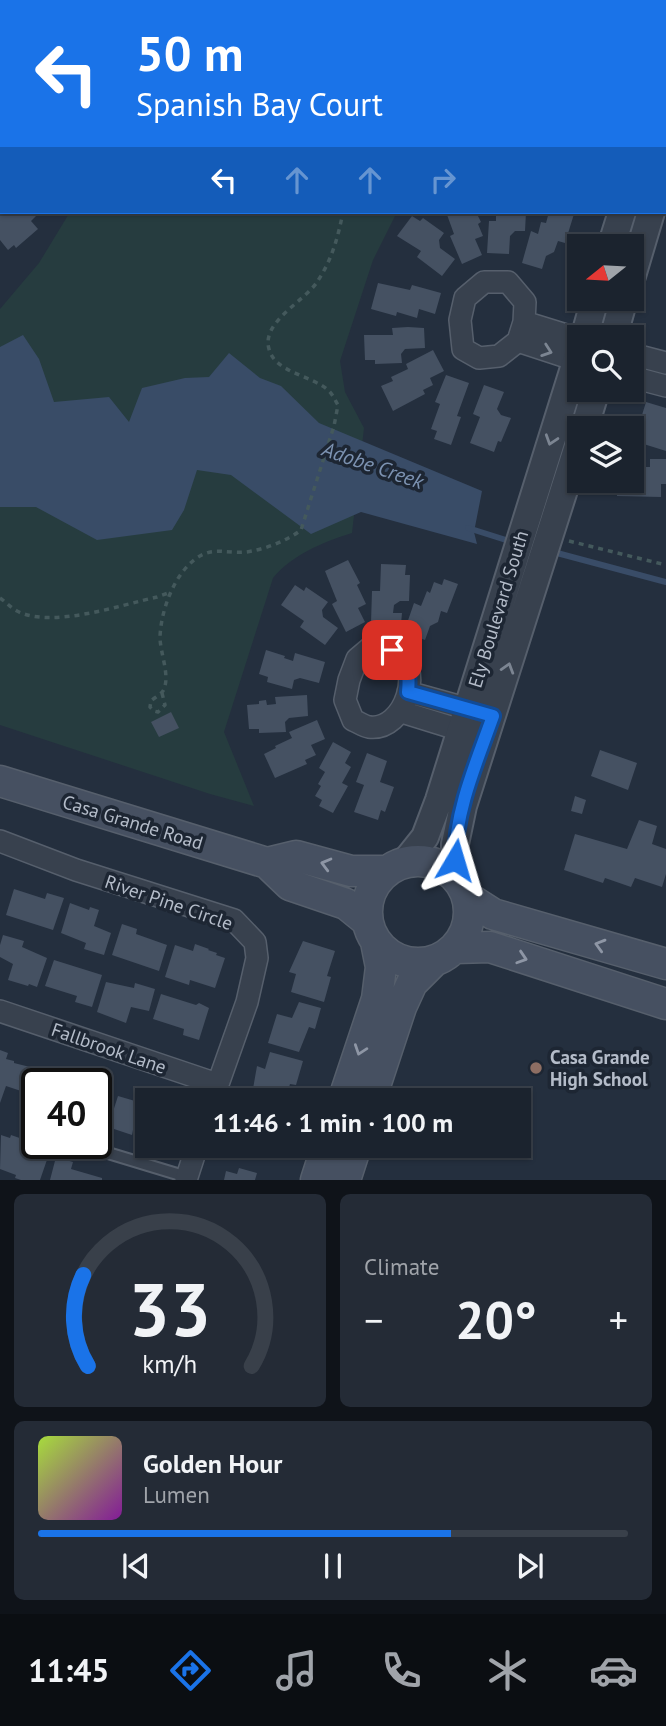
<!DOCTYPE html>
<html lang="en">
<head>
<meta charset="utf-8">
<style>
	:root { --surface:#1b232e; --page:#242b36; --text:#f1f3f6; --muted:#a0a4aa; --line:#39404a; --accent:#1a73e8 }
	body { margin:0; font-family:"PT Sans",sans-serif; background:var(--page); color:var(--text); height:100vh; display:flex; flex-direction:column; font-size:26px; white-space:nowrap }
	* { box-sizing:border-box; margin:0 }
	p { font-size:23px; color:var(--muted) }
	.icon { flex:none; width:38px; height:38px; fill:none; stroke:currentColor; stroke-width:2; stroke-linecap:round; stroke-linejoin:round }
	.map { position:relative; height:1180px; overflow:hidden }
	.drawer { display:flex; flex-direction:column; gap:14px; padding:14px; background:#0f1319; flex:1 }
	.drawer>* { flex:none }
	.top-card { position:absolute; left:0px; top:0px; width:667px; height:214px; box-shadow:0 2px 5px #0004,0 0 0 2px var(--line); background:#1a73e8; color:#fff; overflow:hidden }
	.needle { width:46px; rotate:252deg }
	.buttons { position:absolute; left:567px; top:234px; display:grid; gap:14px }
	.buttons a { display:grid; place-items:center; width:77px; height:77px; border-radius:0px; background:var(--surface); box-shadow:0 2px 5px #0004,0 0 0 2px var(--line); font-size:35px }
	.speed { position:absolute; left:21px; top:1068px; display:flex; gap:14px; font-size:35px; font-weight:700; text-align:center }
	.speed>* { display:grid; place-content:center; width:91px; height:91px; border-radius:50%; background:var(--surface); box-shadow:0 2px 5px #0004,0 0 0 2px var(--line); line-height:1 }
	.speed .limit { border:4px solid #111; border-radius:10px; background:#fff; color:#111 }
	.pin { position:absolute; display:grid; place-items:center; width:60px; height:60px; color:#fff; margin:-30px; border-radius:14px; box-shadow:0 4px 10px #0006 }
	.me { position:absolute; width:77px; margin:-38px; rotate:7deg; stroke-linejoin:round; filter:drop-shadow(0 0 5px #0008) }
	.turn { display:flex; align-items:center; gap:24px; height:147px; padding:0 21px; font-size:32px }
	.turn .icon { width:91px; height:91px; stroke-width:2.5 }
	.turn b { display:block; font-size:49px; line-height:60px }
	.lanes { display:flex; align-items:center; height:66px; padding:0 21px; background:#0003; justify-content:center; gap:35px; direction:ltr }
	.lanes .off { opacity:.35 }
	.big { font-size:52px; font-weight:800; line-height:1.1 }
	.drawer .widget { flex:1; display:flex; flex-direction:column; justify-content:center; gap:10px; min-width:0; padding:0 24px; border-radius:10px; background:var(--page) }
	.drawer .dial { align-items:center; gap:0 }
	.dial svg { height:182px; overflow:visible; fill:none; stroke:var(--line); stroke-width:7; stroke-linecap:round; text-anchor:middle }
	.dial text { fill:var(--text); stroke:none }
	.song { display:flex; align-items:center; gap:21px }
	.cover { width:84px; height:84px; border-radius:10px; background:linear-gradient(135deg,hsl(80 70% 55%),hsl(290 70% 35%)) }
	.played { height:7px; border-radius:4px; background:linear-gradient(90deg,var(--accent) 70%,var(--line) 70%) }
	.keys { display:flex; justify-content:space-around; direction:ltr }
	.heat { display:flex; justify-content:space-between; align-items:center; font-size:38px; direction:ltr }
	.drawer .tiles { flex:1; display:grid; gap:14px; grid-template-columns:1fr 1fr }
	.widget:last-child { grid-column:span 2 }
	.trip { position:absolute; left:135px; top:1088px; width:396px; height:70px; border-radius:0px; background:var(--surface); box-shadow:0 2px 5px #0004,0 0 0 2px var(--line); font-weight:800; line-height:70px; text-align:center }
	.menu { display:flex; height:112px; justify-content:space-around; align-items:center; background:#0b0e12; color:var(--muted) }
	.menu .icon { width:49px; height:49px }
	.menu .selected { color:var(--accent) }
	.menu b { font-size:32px; color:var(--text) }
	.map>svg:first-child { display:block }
</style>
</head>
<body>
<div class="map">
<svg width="666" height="1180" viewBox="0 0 666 1180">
	<rect width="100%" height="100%" fill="#242f3e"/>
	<path fill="#263c3f" d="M141,0H450L140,2Z
		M70,212H397L373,260L340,361L345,392L364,428L352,533C323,542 292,555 273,578L224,732L254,806L210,794L0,725V309L39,263Z"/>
	<path fill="#394c67" d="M23,335L39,359L54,402L109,397L129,422L142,388L185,378L209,377L229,353L260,378L281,386L319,423L482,491L474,532L477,544L361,512L311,534L231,475L197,470L184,510L172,530L97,540L36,507H0V347Z"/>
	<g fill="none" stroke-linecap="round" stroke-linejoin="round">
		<path stroke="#394c67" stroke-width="6" d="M468,528L506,540
			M557,553L666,582"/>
	</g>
	<path fill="#455162" d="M0,212H32L36,216L31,221L38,229L16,248L14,245L8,250L0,240Z
		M446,212H476L481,222L478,224L483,236L475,239L482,255L462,264L450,236L454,234Z
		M496,212H526L525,231H515L510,236L509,254L487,253L489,221H496Z
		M549,212L558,215L559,212L574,214L565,243L558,241L554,252L546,256L542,269L522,263L531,231L538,234L541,222L546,223Z
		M412,216L420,221L423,218L444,233L439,240L440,248L455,259L442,276L417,257L421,251L397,236Z
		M378,283L410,290L412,285L441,293L435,314L419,309L417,318L397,312L396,316L371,309Z
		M408,327L424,328L425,348L405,349L401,354L402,363L375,364V360H365L364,335H393L392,328Z
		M433,350L444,371L430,378L433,385L423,390L425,394L393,411L381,386L393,381L391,377L408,369L406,364Z
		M446,375L469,383L457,416L461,417L451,445L434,439L437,431L431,429L440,404L435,402Z
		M484,385L504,392L497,409L501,415L511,418L501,442L498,441L494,452L470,443L480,417L473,414Z
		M646,402L666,408V451L634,441Z
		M650,459H666V484H661V497L617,496V481H632V467H650Z
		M348,560L360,583L357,585L366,604L358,608L365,622L346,632L332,604L337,601L325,571Z
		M381,564L406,565L405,575H410L409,601H400L394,605L393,613H402L401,624L371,623L372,591H380Z
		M444,579L458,584L447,613L441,611L438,622L430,626L425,640L404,632L414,603L421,606L427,591L430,593L434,582L442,585Z
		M295,585L304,591L306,587L328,602L322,610L323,617L338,628L325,645L300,627L304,621L281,605Z
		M266,650L285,656L284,658L293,661L295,653L325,662L319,683L300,678L294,680L292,689L267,682L268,677L259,674Z
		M307,695L308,716L289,718L285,722L286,732L259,733V729H249L247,705L259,704V701L266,700L267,705L276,704L275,697Z
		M171,712L179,728L159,737L151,722Z
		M317,720L325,739L311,745L316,755L305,760L307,764L275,778L264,754L276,748L275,746L292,738L289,732Z
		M333,742L351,752L345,763L351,767L342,783L348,786L333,813L319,806L322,800L315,796L321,786L318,784L325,772L319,768Z
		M600,750L637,763L628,790L591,776Z
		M367,753L387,761L380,782L394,787L385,812L381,810L378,820L354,812L364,785L356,782Z
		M575,796L586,800L582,814L571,811Z
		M639,820L657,826L652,844L666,849V874L662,887L635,878L631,887L605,878L603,883L564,870L575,834L627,849Z
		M14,889L45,899L47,893L64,898L53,930L6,915Z
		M70,903L89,910L90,907L99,910L94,926L111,933L104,955L84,949L86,943L61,933Z
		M122,924L137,929L136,934L167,945L159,971L112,955Z
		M3,935L24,941L22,947L47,958L37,987L29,984L28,986L8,980L13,964L0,957V945Z
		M303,941L335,951L327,976L331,977L324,1002L291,992L296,974L289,972Z
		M195,944L209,949L208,950L217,953L216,955L225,958L215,988L190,980L189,985L165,977L175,945L193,951Z
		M54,960L102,975L92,1007L75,1002L77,996L45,986Z
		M106,982L134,988L135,983L155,989L149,1011L131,1007L126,1023L97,1012Z
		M161,994L196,1005L199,1003L209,1008L199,1040L183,1035L184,1029L153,1019Z
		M299,1002L321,1008L315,1029L309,1027L299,1052L268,1043L277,1014L292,1018Z
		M0,1050L8,1053L6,1059L14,1061V1063L38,1069L30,1094L6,1086L0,1103Z
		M270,1052L303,1061L296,1085L290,1084L285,1101L251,1100L257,1066L265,1069Z
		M59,1073L68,1076L69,1074L89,1080L88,1083H55Z
		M138,1094L156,1100L147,1101V1135L133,1130L132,1135L108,1127L118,1096L135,1101Z
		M1,1135L10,1138L11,1135L34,1143L32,1148L49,1154L40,1180H21L15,1178L16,1175L0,1169Z
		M56,1157L73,1162L71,1169L102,1178V1180H50Z
		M239,1168L257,1173L255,1180H224L226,1171L237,1174Z"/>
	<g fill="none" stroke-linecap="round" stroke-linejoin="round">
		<g stroke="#565f6c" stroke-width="14">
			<path id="service" d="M75,1143L187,1177"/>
		</g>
		<g stroke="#565f6c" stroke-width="24">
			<path id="minor" d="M665,111H666
				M484,282H508L525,302L524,322L518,341L499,356L479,358L463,349L460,320L465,298Z
				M524,322L579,339
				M518,341L579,361
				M632,354L666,363
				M632,377L666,386
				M370,648C376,649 386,648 392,650C427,665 405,732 369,727C364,726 358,722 353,720L345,700L349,680L357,659Z
				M408,692L480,712
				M402,712L473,734
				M0,841L76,870L234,920L255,942L257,958L247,1002L212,1101
				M0,1011L217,1084
				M186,1180L197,1146"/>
		</g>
		<g stroke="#565f6c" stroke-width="30">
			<path id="tertiary" d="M665,73L666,70
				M665,168L666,165
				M611,247L622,212
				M632,276L651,212
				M584,338L595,299
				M613,338L624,299
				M584,429L596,390
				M405,862L425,837L439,800L579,352
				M455,875V844L463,806L579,443"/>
		</g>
		<g stroke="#565f6c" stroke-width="33">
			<path id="secondary" d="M0,781L267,863L290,885L346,904L367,921
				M367 912a51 51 0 1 1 102 0a51 51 0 1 1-102 0Z
				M267,863L296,856L351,871H387
				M468,898L493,914L666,964
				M455,948L490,947L666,1004
				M343,1101L377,999L381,967L376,942
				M370,1101L401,1007L412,983L434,961
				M316,1180L327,1146
				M345,1180L356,1146"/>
		</g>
		<path stroke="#44595c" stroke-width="3.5" stroke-dasharray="5 5" stroke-linecap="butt" d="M404,2L406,0
			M569,541L666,565
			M0,598C6,602 11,608 17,611C51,629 121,605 157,597L171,592
			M162,693L165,705L158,712L154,711L150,707L151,701C154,698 160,695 163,691C171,677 160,653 160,637C161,611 173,577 194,560C214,544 230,556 252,551C268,548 288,540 301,530L334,426L338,405C335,400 333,395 329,391C312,375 275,373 269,349C261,322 305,301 317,282C332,260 338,237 343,212"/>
		<use href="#service" stroke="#38414e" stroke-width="10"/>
		<use href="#minor" stroke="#38414e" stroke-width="21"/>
		<use href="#tertiary" stroke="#38414e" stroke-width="26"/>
		<use href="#secondary" stroke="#465061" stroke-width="30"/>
	</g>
	<defs><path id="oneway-chevron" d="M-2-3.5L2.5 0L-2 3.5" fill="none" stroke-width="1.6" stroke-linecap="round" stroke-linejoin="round" transform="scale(1.75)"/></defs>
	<g stroke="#7c8592">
		<use href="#oneway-chevron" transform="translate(547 351) rotate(19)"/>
		<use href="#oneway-chevron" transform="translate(551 440) rotate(108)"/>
		<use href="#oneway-chevron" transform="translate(508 668) rotate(-73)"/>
	</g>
	<g stroke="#8e96a5">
		<use href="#oneway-chevron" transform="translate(326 864) rotate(-165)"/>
		<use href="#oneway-chevron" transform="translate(600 945) rotate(-164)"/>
		<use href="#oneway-chevron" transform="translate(522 958) rotate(18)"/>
		<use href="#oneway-chevron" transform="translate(360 1050) rotate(109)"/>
	</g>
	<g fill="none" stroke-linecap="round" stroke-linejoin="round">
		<g stroke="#114b97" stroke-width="18">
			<path id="route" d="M392,650C408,665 410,671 408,692L493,716C477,761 455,811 455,860"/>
		</g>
		<use href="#route" stroke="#1a73e8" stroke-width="12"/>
	</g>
	<circle fill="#8d6e63" stroke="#1d2633" stroke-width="2.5" cx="536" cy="1068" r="7"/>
	<g text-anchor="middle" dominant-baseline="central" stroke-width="7" stroke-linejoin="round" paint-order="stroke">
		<g font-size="19" fill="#b4bcc9" stroke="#1d2633">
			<text transform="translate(498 609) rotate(-73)">Ely Boulevard South</text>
			<text transform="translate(133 822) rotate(17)">Casa Grande Road</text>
			<text transform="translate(169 902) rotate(19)">River Pine Circle</text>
			<text transform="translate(109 1048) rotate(19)">Fallbrook Lane</text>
		</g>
		<g font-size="19" font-weight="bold" fill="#b4bcc9" stroke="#1d2633" text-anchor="start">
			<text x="550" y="1057">Casa Grande<tspan x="550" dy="22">High School</tspan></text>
		</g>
		<g font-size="21" font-style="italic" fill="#7c92b1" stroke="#1d2633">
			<text transform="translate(373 465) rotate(19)">Adobe Creek</text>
		</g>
	</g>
</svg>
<div class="buttons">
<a><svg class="needle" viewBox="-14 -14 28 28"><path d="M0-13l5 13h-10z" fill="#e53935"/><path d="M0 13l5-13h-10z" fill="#a0a4aa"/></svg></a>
<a><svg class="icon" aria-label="search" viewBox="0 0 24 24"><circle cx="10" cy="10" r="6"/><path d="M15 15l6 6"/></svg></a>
<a><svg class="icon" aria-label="layers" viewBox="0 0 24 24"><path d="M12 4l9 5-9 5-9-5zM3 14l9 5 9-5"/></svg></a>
</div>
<div class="speed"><div class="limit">40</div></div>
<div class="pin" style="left:392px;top:650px;background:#d93025"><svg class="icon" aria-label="arrive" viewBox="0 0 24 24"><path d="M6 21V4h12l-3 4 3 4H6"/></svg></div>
<svg class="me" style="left:455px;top:860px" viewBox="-20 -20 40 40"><path d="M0-17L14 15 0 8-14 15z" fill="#1a73e8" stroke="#fff" stroke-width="4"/></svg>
<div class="trip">11:46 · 1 min · 100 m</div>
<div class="top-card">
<div class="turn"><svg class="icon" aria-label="left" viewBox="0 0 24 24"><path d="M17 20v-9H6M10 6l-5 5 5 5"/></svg><div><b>50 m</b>Spanish Bay Court</div></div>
<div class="lanes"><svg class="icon" aria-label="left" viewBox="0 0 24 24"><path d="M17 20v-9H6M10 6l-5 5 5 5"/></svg><svg class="icon off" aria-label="ahead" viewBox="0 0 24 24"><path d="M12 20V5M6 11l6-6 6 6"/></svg><svg class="icon off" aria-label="ahead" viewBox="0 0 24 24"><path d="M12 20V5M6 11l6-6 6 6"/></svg><svg class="icon off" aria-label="right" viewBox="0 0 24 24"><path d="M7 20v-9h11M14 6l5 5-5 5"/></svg></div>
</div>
</div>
<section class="drawer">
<div class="tiles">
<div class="widget dial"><svg viewBox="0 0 100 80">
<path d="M14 69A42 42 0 1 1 86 69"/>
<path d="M14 69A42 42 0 0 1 12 29" stroke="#1a73e8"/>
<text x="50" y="56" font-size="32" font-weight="700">33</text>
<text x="50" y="72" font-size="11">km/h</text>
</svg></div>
<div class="widget"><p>Climate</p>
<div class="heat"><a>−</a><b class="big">20°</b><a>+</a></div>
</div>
<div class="widget">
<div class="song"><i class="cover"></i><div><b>Golden Hour</b><p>Lumen</p></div></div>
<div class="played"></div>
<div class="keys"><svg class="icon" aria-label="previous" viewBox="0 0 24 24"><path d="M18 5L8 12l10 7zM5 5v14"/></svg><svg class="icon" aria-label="pause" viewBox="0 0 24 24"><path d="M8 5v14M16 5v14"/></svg><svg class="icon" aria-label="next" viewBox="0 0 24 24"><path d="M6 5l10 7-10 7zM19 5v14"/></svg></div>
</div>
</div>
</section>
<nav class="menu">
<b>11:45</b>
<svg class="icon selected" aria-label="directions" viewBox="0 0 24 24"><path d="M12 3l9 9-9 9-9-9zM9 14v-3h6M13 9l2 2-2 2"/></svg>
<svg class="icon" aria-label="music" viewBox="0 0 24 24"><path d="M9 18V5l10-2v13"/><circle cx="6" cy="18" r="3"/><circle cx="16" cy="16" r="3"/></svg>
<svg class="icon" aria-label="phone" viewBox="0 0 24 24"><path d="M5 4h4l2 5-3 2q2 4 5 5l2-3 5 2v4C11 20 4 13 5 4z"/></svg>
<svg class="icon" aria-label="climate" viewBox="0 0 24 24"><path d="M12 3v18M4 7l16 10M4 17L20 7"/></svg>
<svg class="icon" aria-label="car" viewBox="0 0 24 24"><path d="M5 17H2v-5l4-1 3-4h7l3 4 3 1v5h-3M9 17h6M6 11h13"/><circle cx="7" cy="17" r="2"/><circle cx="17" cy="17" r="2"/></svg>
</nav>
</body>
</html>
